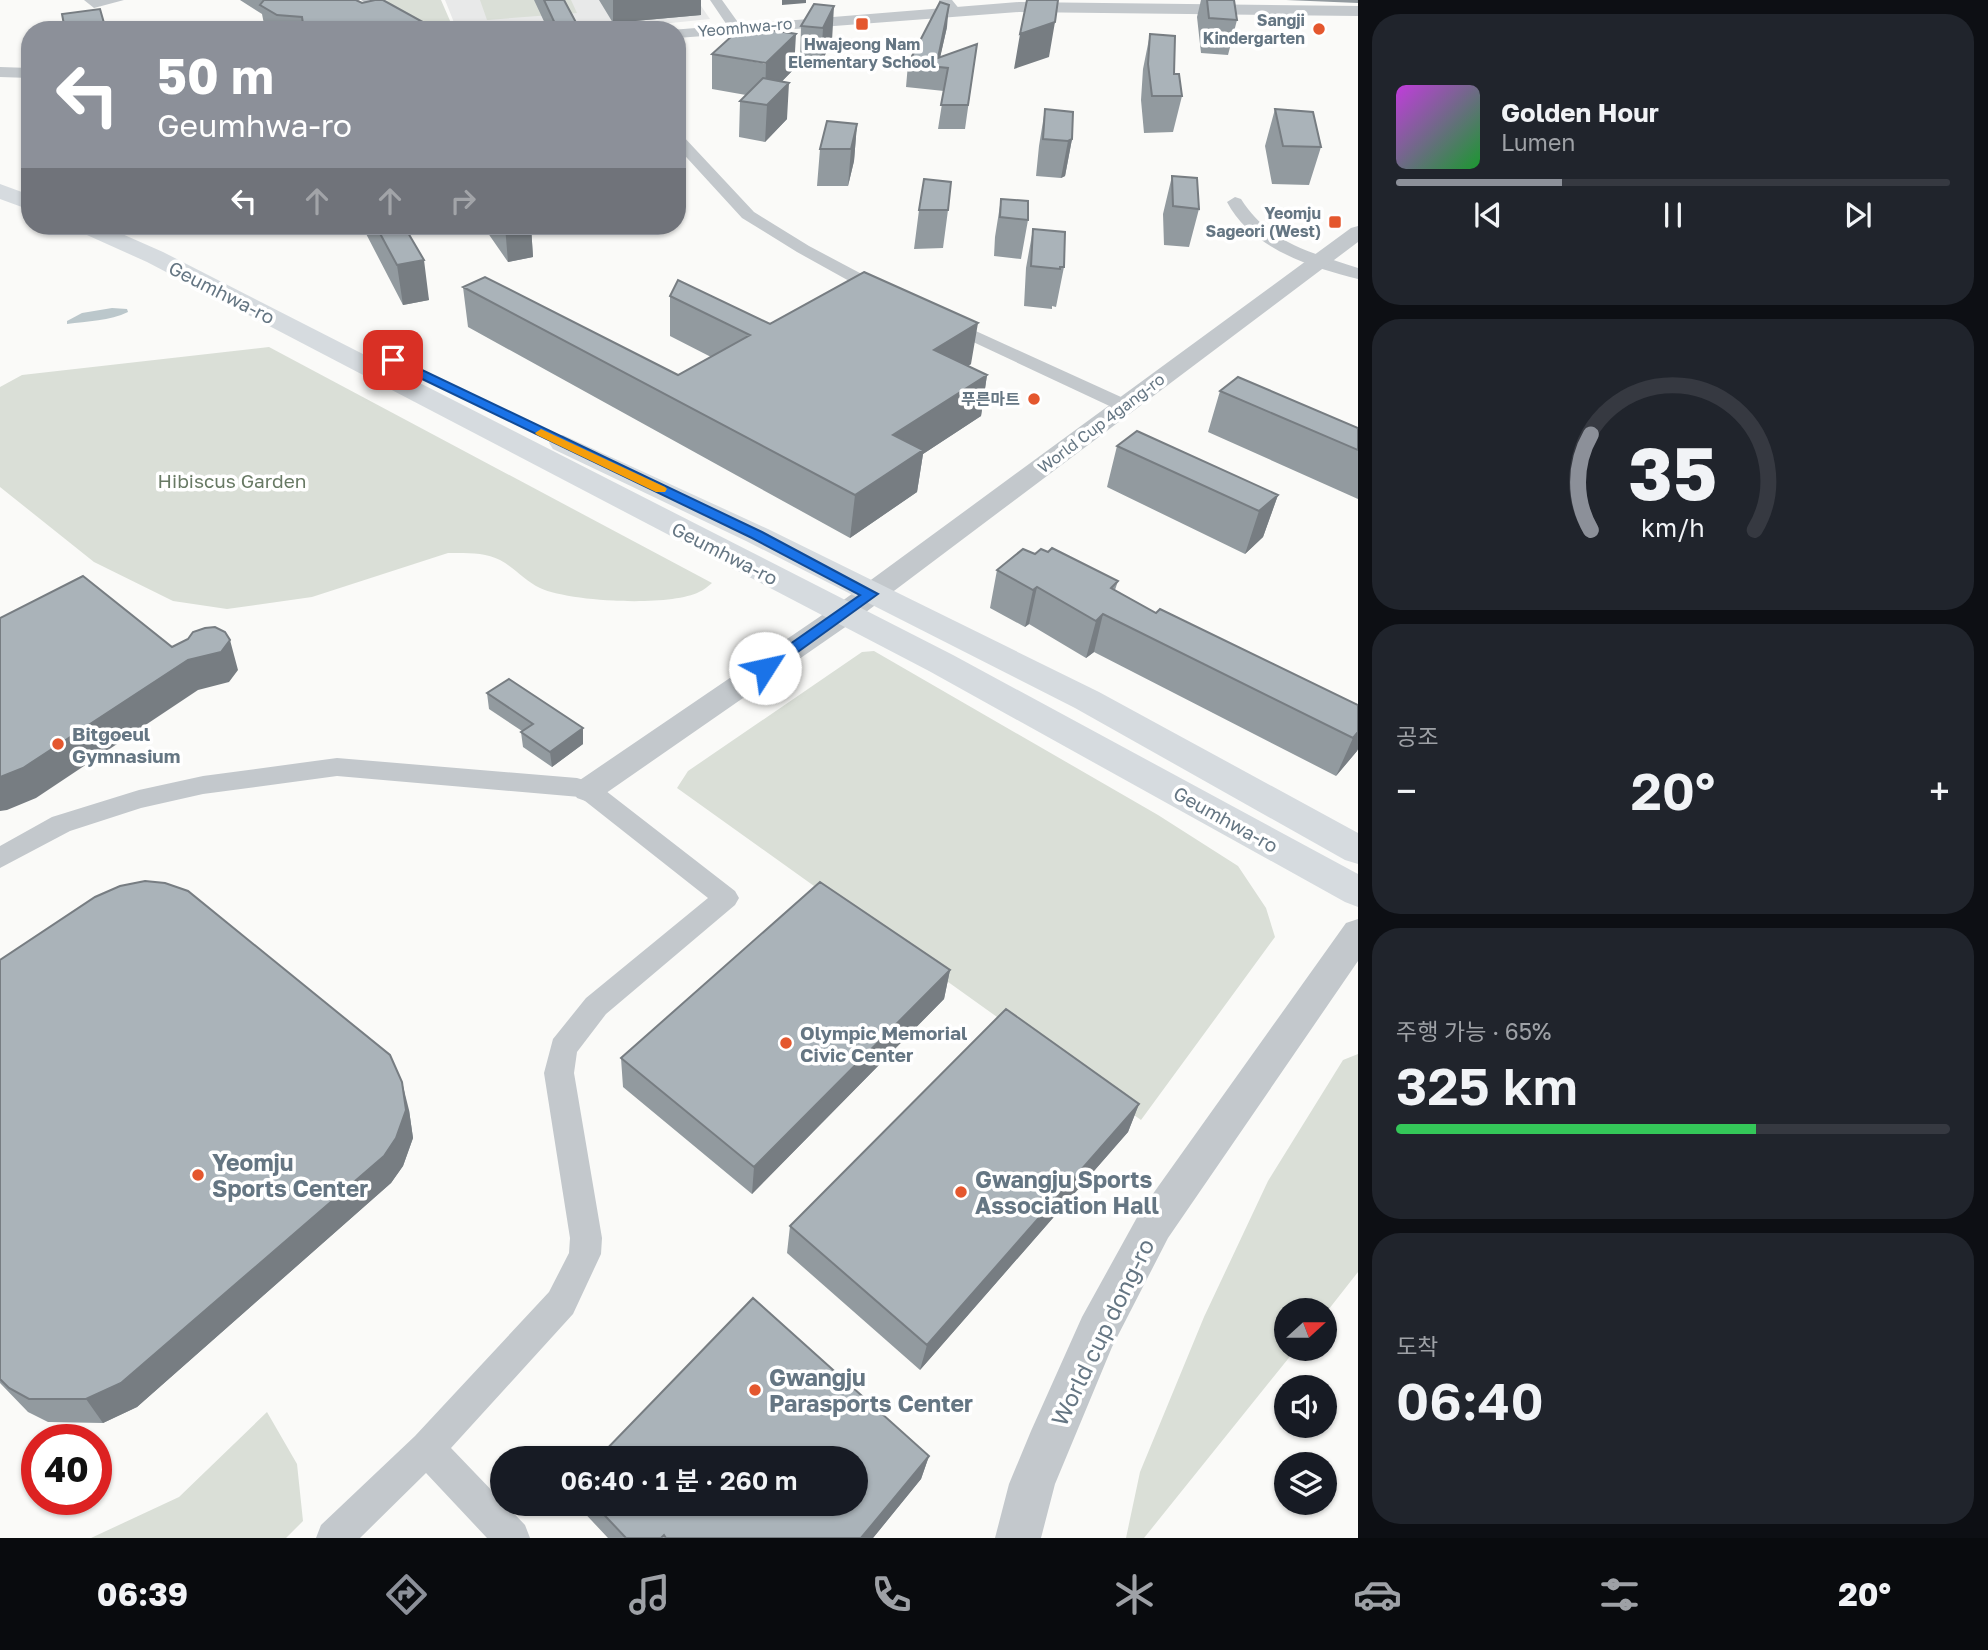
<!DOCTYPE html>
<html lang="ko">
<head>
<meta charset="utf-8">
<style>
	:root { --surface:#171b24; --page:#20242c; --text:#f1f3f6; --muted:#9ea1a6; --line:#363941; --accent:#8c9099 }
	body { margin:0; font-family:"Golos Text","Noto Sans KR",sans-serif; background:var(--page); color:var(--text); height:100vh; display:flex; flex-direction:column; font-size:26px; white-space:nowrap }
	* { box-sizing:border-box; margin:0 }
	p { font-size:23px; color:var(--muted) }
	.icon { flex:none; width:38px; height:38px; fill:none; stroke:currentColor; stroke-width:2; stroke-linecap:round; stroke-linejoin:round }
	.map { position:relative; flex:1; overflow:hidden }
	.panel { display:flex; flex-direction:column; gap:14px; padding:14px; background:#0d0f14; width:630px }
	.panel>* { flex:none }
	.guide { position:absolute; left:21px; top:21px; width:665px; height:214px; border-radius:28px; box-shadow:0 2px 5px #0004; background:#8c9099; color:#fff; overflow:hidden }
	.needle { width:46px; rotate:69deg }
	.fabs { position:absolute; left:1274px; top:1298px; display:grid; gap:14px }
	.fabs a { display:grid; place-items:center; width:63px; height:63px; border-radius:50%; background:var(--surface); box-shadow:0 2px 5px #0004; font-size:35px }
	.speed { position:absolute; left:21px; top:1424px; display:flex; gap:14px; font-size:35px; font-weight:700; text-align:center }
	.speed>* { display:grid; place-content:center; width:91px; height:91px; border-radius:50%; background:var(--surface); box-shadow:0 2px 5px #0004; line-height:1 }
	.speed .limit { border:10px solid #d22; background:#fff; color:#111 }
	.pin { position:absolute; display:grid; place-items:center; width:60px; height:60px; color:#fff; margin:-30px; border-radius:14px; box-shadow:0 4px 10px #0006 }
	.me { position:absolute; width:77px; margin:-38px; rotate:55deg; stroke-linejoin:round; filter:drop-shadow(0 0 5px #0008) }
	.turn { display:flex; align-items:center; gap:24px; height:147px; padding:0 21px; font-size:32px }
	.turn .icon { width:91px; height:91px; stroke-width:2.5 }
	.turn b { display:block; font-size:49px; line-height:60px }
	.lanes { display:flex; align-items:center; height:66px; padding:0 21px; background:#0003; justify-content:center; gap:35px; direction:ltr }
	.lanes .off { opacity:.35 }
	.big { font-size:52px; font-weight:600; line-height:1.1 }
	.panel .widget { flex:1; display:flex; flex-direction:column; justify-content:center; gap:10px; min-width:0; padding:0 24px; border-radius:28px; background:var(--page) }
	.panel .dial { align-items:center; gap:0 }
	.dial svg { height:182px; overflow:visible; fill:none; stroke:var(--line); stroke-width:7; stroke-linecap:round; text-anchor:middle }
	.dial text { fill:var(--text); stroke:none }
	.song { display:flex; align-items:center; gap:21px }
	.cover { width:84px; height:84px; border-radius:10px; background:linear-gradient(135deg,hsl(290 70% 55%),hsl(130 70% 35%)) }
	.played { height:7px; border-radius:4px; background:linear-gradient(90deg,var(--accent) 30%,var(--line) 30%) }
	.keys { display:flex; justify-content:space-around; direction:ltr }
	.heat { display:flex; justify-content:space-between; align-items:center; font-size:38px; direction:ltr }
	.charge { height:10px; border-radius:5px; background:linear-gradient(90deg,#34c759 65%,var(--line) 0) }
	.trip { position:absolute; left:490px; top:1446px; width:378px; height:70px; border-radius:35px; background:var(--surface); box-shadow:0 2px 5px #0004; font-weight:600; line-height:70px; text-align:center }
	.tab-bar { display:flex; height:112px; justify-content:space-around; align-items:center; background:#090b0e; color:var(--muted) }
	.tab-bar .icon { width:49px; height:49px }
	.tab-bar .on { color:var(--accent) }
	.tab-bar b { font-size:32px; color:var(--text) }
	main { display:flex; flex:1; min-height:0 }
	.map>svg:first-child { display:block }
</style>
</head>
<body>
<main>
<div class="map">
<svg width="1358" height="1538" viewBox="0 0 1358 1538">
	<rect width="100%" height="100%" fill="#fafaf8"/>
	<path fill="#e8e9e9" d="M445,0H697L710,19L602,30H457Z"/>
	<path fill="#dadfd7" d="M389,0H441L454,30H430L383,1Z
		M480,0H571L577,13L487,20Z
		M269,347L712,583C708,586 704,590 699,592C670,607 570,602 540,588C525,581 515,568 500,560C485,552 464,553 448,553L312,597L227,609L173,601L94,562L0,487V387L22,375Z
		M874,651L1158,815L1238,866L1266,908L1275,937L1141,1120L677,788L688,771L862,652Z
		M1358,1054V1272L1325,1314V1311H1286V1349H1296L1144,1538H1126L1140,1472L1204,1317L1268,1181L1343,1060Z
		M267,1412L297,1464L303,1521L286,1538H91L179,1497Z"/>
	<path fill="#bbc7cb" d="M112,308L127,309L128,312C110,321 87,321 67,324V321L82,313Z"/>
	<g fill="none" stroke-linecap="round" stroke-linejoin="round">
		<path fill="#c3c8cc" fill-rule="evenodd" d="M84,0H124L94,8Z"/>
		<path fill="#c3c8cc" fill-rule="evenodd" d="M361,0H376L421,30H406Z
			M710,0H722L742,28L741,31H731Z
			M939,0H952L961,11L960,14H950Z
			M677,134L682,135L754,212L809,246L890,289L893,293L890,297H878L797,252L742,218L677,147Z
			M1235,197L1241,199C1269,243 1310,252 1358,268V279C1310,267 1251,248 1227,202Z
			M945,317L1132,402L1134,406L1125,412L1118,410L939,326L936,322Z
			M337,758L577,778L597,784L735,891L739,898L735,905L606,1014L577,1052L574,1073L602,1238L601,1254L573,1314L451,1448L525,1525L530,1538H487L426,1473L360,1538H316L321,1525L415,1436L549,1292L569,1253L570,1238L544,1073L553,1039L586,998L708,898L580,797L337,776L203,794L141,808L70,831L0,868V846L52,817L139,790L203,776Z"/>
		<path fill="#c3c8cc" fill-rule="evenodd" d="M1019,2L1358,6V16L1019,12L677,38V30H671Z
			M0,67L30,68V78L0,77Z
			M1358,226V242L854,621L599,798L588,802L577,798L572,790L577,782L834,607L1351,228Z
			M1358,919V961L1168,1238L1112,1347L1055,1484L1041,1538H995L1009,1484L1031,1431L1082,1317L1140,1212L1346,923Z"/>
		<path fill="#d6dbdf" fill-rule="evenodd" d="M0,184L30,195V210L0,199Z
			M75,226H104L163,252L953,655L1358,874V907L1345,902L929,671L147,262L78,231Z
			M563,435L768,529L1099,692L1358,833V864L1345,860L1075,708L746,541L553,449L549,443L553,437Z"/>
	</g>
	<path fill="#929a9f" d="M240,0H356L422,30H273L264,24L262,14Z
		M534,0H564L580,30H548Z
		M599,0H701V15L613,23Z
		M1150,0H1234L1237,20L1228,55L1201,53L1197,17L1201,0Z
		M1286,0H1358V3Z
		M814,4L832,41L821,63L800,61L801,26Z
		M947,27L940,57L977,44L965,129H938L944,91L906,87L908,64Z
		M1150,34L1174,74L1182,96L1173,132L1144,133L1141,100L1143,69Z
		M712,54L794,69L782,81L787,119L765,142L739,137L740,101L746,95L712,89Z
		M1045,109L1072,139L1065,176L1061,178L1036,176L1039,146Z
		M1275,109L1321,147L1309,185L1272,184L1265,146Z
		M857,124L854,161L848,186H817L820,149Z
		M1172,176L1199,209L1189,247L1164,245L1163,214Z
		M1001,199L1028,220L1021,259L994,256L995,237Z
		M919,210H948L943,248L914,249Z
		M194,226H222L206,232Z
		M362,226H404L429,300L403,305Z
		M483,226H531L533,257L508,262Z
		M611,226H642V230L617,234Z
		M1033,229L1064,267L1056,307L1052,306V309L1024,306L1026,268Z
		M463,287L678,375L711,357L670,336V296L770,324L971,364L968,366L987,375L981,416L923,454L917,492L850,538L468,327Z
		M1220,391L1358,428V499L1208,432Z
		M1117,446L1278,495L1263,537L1245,554L1107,487Z
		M1035,554L1118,581L1115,590L1156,613L1358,705V749L1357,751L1336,776L1094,652L1086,658L1029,624L1025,627L990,608L997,570Z
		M487,693L583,728V744L552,767L523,747L521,732L522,731L489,709Z
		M0,960L409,1110L413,1138L403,1166L391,1183L137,1407L103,1423L48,1422L28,1412L0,1383Z
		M950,970L944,999L752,1194L623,1087L621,1058Z
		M1139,1104L1128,1132L920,1370L787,1253L790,1226Z
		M929,1456L921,1479L873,1538H608L577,1505L576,1503H856Z"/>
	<path fill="#777d82" d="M613,0H701V15L613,23Z
		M782,0H806V3L782,5Z
		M949,5L947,27L938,67V58Z
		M834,6L832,41L821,63L823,28Z
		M421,21L422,30H399L402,27Z
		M1055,22L1049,57L1014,69L1020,34Z
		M796,34L794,69L765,99L766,63Z
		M789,83L787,119L765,142L767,105Z
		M857,124L854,161L848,186L851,149Z
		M1072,139L1065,176L1061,178L1068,141Z
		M204,226H222L206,232Z
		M505,226H531L533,257L508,262Z
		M617,226H642V230L617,234Z
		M424,260L429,300L403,305L397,265Z
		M978,323L971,364L928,391L934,350Z
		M987,375L981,416L923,454L917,492L850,538L855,495L893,435Z
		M1278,495L1263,537L1245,554L1259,511Z
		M1037,587L1029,624L1025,627L1033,590Z
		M1103,614L1094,652L1086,658L1096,621Z
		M230,640L238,670L229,682L198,690L36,798L7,810L0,811V777L188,660Z
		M583,728V744L552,767L550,752Z
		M1358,732V749L1357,751L1336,776L1353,738Z
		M950,970L944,999L752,1194L754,1167Z
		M402,1082L409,1110L413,1138L403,1166L391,1183L137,1407L103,1423L86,1399Z
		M1139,1104L1128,1132L920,1370L927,1345Z
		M929,1456L921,1479L873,1538H861Z"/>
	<path fill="#aab3b9" stroke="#777d82" stroke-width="2" d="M264,0H356L362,3L375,0H383L421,21L402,27L405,28L399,30H304L302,17L277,15L260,5Z
		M544,0H564L580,30H558Z
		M1027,0H1058L1055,22L1020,34Z
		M1207,0H1234L1237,20L1209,18Z
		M940,2L949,5L938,58L977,44L968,105H941L948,68L908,64Z
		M814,4L834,6L823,28L801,26Z
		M100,9L106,30H65L62,14Z
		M744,25L796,34L766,63L712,54Z
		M1150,34L1175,36L1174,74H1179L1182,96H1152L1148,64Z
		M763,78L789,83L767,105L740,101Z
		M1045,109L1073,112L1072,139L1068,141L1043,139Z
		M1275,109L1313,112L1321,147L1283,146Z
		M827,121L857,124L851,149H820Z
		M1172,176L1197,178L1199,209L1173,206Z
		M924,179L951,182L948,210H919Z
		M1001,199L1028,201V220L1000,217Z
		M376,226H404L424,260L397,265Z
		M1033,229L1065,232L1064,267H1060V269L1031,266Z
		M864,272L978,323L934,350L987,375L893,435L923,450L855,495L463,287L485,277L678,375L750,335L670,296L678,280L770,324Z
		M1238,377L1358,428V450L1220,391Z
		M1137,431L1278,495L1259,511L1117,446Z
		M1052,548L1118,581L1111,588L1156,613L1160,609L1358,705V732L1353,738L1103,614L1096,621L1037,587L1033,590L997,570L1023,549L1035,554L1041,549L1048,552Z
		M83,576L172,647L188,639L193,632L205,628L215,627L225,632L230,640L221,652L188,660L23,768L0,777V618Z
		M509,679L583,728L550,752L521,732L533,724L487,693Z
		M145,881L165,883L188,891L390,1055L402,1082L406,1110L396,1138L384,1156L121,1383L86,1399H29L9,1388L0,1379V960L95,897L120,886Z
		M820,882L950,970L754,1167L621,1058Z
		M1006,1009L1139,1104L927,1345L790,1226Z
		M753,1298L929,1456L861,1538H666L664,1535L661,1538H626L593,1503H856V1458H598Z"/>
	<path fill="#1a73e8" stroke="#114b97" stroke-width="2" d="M389,358H397L762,532L878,594L770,672H760L758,668L760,665L860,595L752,538L389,363Z"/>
	<path fill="#f59e0b" d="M541,429L665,487L667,489L665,492H656L537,435L535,433Z"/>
	<g fill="#e4572e" stroke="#fff" stroke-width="2.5">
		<rect x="855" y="17" width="14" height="14" rx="3.5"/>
		<circle cx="1319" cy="29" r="7"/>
		<rect x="1328" y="215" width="14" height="14" rx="3.5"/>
		<circle cx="1034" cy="399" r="7"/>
		<circle cx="58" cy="744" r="7"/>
		<circle cx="786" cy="1043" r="7"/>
		<circle cx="198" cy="1175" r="7"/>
		<circle cx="961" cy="1192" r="7"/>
		<circle cx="755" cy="1390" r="7"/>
	</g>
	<g text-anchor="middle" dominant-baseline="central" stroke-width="7" stroke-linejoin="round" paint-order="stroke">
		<g font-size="16" font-weight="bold" fill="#657683" stroke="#fff" text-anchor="end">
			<text x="1305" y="20">Sangji<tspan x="1305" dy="18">Kindergarten</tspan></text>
			<text x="862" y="44" text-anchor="middle">Hwajeong Nam<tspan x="862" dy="18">Elementary School</tspan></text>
			<text x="1321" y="213">Yeomju<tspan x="1321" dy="18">Sageori (West)</tspan></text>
			<text x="1020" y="399">푸른마트</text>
		</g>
		<g font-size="16" fill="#657683" stroke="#fff">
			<text transform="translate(745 27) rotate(-5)">Yeomhwa-ro</text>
			<text transform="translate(1101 423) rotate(-37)">World Cup 4gang-ro</text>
		</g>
		<g font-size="19" fill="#657683" stroke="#fff">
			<text transform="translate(222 292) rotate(27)">Geumhwa-ro</text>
			<text transform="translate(725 553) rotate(27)">Geumhwa-ro</text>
			<text transform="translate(1226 819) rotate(29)">Geumhwa-ro</text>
		</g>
		<g font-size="19" fill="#687a64" stroke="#fff">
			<text x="232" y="480">Hibiscus Garden</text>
		</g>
		<g font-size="19" font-weight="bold" fill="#657683" stroke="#fff" text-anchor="start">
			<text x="72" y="733">Bitgoeul<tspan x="72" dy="22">Gymnasium</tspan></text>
			<text x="800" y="1032">Olympic Memorial<tspan x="800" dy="22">Civic Center</tspan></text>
		</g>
		<g font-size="23" font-weight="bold" fill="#657683" stroke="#fff" text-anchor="start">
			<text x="212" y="1162">Yeomju<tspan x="212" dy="26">Sports Center</tspan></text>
			<text x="975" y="1179">Gwangju Sports<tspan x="975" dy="26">Association Hall</tspan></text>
			<text x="769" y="1377">Gwangju<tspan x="769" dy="26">Parasports Center</tspan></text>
		</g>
		<g font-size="23" fill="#657683" stroke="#fff">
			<text transform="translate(1102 1332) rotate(-64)">World cup dong-ro</text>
		</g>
	</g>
</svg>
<div class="fabs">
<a><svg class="needle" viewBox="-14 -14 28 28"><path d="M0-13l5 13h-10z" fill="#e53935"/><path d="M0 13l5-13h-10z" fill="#9ea1a6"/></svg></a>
<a><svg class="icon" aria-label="sound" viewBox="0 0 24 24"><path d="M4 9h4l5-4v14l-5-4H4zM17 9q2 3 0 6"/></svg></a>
<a><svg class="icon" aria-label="layers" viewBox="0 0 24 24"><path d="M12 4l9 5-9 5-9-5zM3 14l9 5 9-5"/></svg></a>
</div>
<div class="speed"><div class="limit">40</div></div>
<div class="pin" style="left:393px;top:360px;background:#d93025"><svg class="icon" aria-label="arrive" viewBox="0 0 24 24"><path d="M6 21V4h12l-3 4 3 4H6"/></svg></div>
<svg class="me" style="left:765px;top:668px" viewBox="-20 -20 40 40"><circle r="19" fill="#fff"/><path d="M0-13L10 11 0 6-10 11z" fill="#1a73e8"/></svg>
<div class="trip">06:40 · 1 분 · 260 m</div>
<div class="guide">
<div class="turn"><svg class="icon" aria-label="left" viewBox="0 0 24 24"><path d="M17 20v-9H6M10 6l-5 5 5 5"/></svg><div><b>50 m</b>Geumhwa-ro</div></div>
<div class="lanes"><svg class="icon" aria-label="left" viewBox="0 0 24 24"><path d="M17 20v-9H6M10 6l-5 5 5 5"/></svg><svg class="icon off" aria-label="ahead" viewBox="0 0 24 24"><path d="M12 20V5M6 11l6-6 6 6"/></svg><svg class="icon off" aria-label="ahead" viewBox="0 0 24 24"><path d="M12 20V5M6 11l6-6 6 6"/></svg><svg class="icon off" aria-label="right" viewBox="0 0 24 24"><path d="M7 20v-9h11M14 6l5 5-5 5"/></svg></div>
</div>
</div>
<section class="panel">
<div class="widget">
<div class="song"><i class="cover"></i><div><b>Golden Hour</b><p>Lumen</p></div></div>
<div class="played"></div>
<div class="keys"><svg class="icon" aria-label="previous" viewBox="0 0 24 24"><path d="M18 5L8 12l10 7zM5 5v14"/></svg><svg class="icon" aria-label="pause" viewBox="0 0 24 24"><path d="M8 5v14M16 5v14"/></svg><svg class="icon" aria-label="next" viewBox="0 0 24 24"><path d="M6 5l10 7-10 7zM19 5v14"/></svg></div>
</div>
<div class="widget dial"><svg viewBox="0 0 100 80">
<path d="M14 69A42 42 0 1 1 86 69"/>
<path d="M14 69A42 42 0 0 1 14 27" stroke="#8c9099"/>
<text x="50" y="56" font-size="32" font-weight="700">35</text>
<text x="50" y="72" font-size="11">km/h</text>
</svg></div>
<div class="widget"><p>공조</p>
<div class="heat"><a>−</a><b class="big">20°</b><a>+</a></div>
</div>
<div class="widget"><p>주행 가능 · 65%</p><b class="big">325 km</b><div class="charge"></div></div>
<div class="widget"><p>도착</p><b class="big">06:40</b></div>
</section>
</main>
<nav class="tab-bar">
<b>06:39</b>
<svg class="icon on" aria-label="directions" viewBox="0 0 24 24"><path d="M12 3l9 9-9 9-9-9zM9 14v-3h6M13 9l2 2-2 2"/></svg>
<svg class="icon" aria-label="music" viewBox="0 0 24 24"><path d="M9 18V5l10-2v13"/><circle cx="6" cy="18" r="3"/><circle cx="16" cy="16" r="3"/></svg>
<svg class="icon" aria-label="phone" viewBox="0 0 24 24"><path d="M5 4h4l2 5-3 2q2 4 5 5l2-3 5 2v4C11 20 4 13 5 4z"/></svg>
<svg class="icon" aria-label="climate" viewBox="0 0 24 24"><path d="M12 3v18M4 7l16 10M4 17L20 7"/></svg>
<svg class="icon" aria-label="car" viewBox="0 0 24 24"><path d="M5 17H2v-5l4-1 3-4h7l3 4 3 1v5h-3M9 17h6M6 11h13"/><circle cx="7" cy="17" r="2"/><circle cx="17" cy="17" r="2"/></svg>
<svg class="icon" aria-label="filters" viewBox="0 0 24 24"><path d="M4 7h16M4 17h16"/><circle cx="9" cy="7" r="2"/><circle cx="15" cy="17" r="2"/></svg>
<b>20°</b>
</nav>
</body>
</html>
